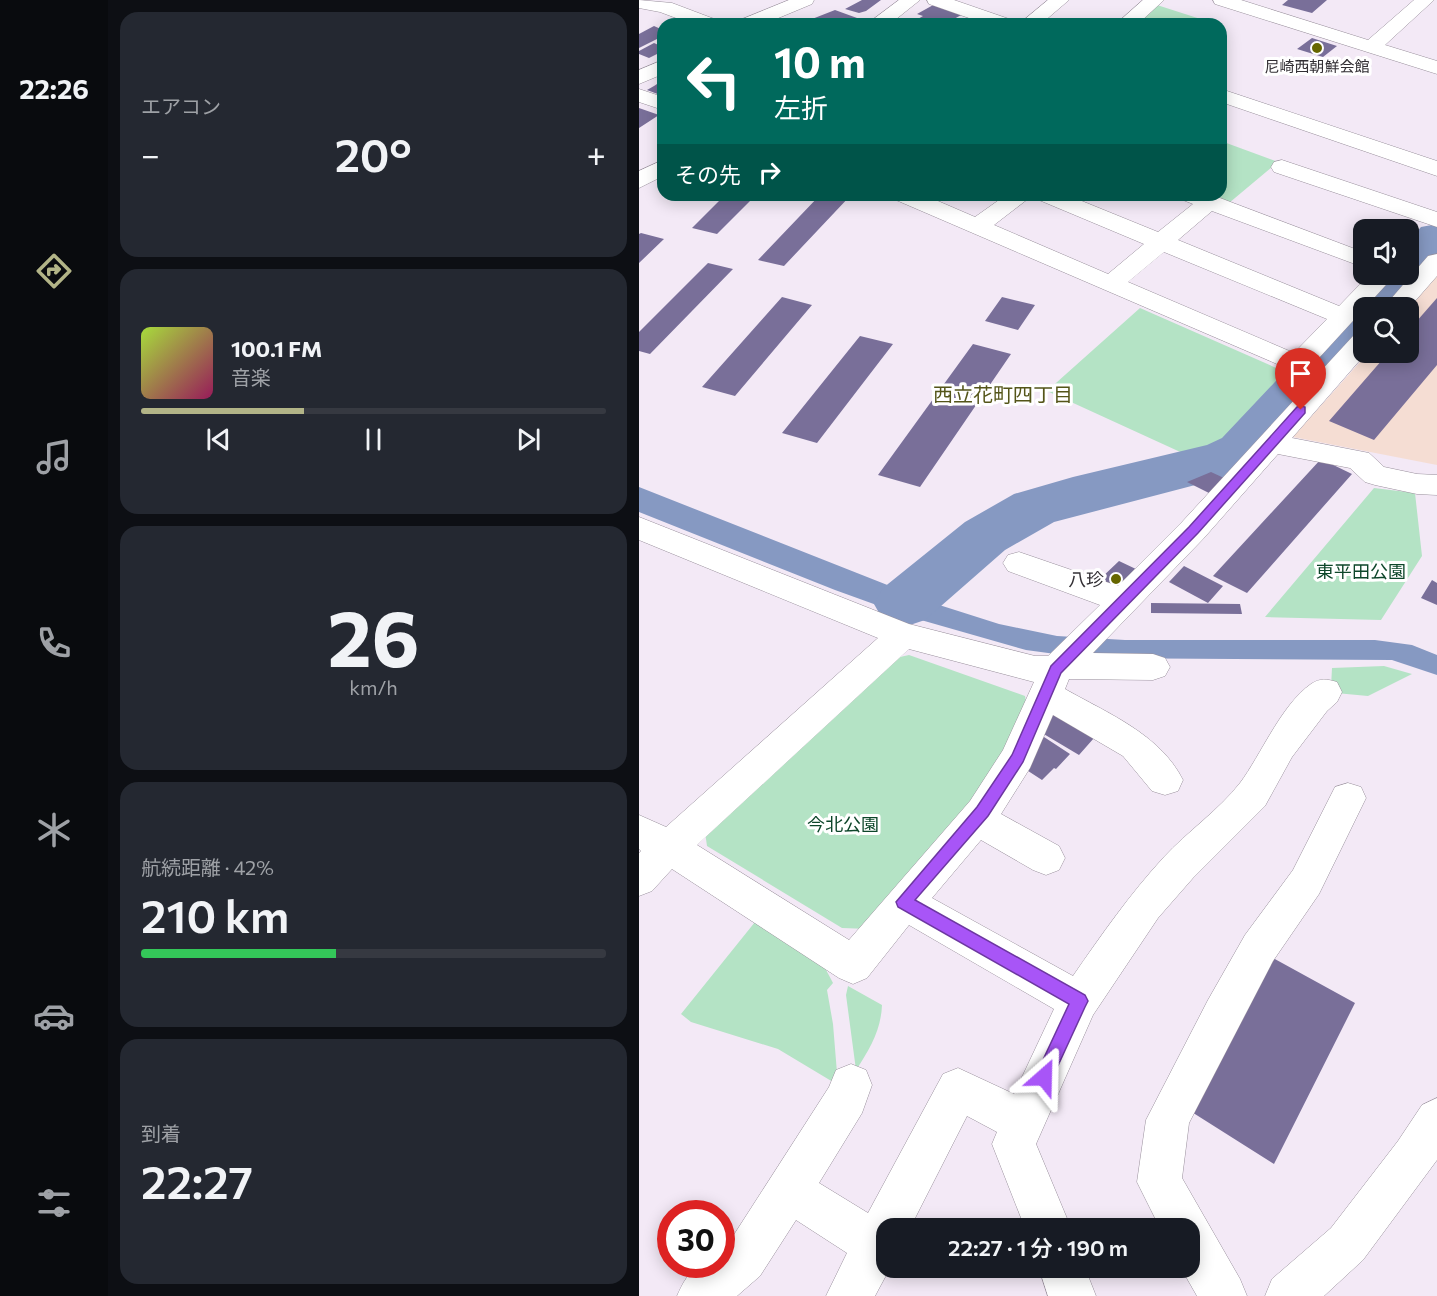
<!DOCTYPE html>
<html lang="ja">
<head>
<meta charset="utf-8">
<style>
	:root { --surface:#171b24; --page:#242831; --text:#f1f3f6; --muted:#9ea1a6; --line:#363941; --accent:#b2b487 }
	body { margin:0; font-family:Commissioner,"Noto Sans JP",sans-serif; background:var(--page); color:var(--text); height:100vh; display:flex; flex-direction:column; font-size:22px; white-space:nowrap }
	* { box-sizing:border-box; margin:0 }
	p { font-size:20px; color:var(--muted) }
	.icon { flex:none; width:33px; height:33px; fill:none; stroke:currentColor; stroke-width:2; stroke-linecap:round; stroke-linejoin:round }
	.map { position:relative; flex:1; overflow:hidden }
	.drawer { display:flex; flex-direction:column; gap:12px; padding:12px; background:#0d0f14; width:531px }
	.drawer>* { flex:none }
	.hud { position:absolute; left:18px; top:18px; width:570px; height:183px; border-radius:18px; box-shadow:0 3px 15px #0003; background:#00695c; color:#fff; overflow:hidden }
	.tools { position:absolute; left:714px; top:219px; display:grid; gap:12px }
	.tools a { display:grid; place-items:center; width:66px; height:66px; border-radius:12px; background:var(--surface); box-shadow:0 3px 15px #0003; font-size:30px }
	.speed { position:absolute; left:18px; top:1200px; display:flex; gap:12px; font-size:30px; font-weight:700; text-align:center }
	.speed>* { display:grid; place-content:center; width:78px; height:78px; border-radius:50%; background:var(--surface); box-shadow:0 3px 15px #0003; line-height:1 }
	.speed .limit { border:9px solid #d22; background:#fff; color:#111 }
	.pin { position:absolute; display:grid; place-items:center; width:51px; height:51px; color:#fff; margin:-62px -26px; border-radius:50% 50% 50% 0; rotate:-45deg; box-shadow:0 0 6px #0007 }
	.pin .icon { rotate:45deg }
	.me { position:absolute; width:66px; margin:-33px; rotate:25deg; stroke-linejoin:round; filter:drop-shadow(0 0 4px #0008) }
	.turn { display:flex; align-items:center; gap:21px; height:126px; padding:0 18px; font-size:27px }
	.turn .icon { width:78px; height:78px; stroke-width:2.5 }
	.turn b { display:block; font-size:42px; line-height:51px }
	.then { display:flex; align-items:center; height:57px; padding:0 18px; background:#0003; gap:12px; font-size:22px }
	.big { font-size:45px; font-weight:600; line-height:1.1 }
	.drawer .card { flex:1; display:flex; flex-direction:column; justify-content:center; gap:9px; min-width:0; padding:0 21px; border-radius:18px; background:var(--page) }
	.drawer .dial { align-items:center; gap:0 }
	.dial b { font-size:78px; line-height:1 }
	.song { display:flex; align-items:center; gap:18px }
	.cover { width:72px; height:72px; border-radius:9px; background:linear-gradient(135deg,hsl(80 70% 55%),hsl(330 70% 35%)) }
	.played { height:6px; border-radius:3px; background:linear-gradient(90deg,var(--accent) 35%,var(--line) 35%) }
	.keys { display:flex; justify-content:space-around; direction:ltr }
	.heat { display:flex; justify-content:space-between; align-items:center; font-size:33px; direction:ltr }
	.charge { height:9px; border-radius:4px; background:linear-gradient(90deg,#34c759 42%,var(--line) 0) }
	.trip { position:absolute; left:237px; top:1218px; width:324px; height:60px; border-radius:18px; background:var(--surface); box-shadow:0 3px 15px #0003; font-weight:600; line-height:60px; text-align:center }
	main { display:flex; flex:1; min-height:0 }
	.tab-bar { display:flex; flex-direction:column; width:108px; justify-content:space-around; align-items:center; background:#090b0e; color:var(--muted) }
	.tab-bar .icon { width:42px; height:42px }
	.tab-bar .on { color:var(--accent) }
	.tab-bar b { font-size:27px; color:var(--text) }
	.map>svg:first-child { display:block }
</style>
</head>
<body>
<main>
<nav class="tab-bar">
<b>22:26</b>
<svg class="icon on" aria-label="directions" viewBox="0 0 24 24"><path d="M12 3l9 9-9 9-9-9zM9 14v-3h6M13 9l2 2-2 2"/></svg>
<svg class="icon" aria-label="music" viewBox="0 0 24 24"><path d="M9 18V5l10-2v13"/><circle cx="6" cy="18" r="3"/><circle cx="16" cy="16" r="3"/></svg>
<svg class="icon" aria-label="phone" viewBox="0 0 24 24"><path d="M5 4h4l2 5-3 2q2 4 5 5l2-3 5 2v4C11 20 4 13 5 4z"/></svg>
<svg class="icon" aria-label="climate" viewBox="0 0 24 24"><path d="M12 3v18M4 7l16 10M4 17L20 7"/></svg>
<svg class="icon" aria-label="car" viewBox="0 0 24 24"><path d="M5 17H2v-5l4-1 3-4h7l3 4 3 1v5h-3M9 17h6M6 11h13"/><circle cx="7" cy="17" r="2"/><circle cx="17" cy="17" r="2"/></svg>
<svg class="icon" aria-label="filters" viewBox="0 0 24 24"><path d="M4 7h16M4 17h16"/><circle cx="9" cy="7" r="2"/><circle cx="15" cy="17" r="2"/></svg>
</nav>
<section class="drawer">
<div class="card"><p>エアコン</p>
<div class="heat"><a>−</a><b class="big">20°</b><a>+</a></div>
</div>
<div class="card">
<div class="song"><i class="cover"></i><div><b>100.1 FM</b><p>音楽</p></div></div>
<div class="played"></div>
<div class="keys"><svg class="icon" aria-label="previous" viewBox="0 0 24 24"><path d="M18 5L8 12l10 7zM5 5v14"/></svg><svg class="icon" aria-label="pause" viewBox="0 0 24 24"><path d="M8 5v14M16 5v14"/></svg><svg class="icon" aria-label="next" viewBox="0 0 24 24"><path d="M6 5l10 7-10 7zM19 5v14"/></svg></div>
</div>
<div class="card dial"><b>26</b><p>km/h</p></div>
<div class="card"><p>航続距離 · 42%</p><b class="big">210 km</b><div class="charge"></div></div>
<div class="card"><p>到着</p><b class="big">22:27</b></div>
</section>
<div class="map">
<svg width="798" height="1296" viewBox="0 0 798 1296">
	<rect width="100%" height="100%" fill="#f3e9f6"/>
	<path fill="#f5ddd3" d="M798,275V465L654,437L729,353L770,352V308Z"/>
	<path fill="#b4e3c5" d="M518,5L574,23L494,24Z
		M582,141L639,162L590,203L570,195H582Z
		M501,308L651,374L581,448L550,456L408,391Z
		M735,488L776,493L783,556L742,620L626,617Z
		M270,655L386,696L388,707L367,760L230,929L203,928L68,846L66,832L252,659Z
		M745,666L773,674L729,696L686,692L692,687L693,668Z
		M116,922L185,966L194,983L188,990L194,1024L199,1085L139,1049L52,1022L42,1014Z
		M209,986L243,1005C242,1030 231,1049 217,1070L207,995Z"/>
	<path fill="#8699c2" d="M0,487L294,603L360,624L418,636L486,640H736L773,645L798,655V675L753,660L446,658L387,650L268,616L196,590L0,512Z"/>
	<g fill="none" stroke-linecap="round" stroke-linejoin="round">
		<path fill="#8699c2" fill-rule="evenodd" d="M798,224V264L759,308H724V346L621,464L602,473L583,478L415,522L366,550L286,620L265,627L244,620L235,604L244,588L326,522L375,494L434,477L568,445L583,438L738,274H770V241L782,227Z"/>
	</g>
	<path fill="#796f99" d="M223,0H242L227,11L220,13L206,9Z
		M649,0H688L673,13L643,5Z
		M296,4L324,14L306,24H270L284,16L278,14Z
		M196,10L218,18L209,24H182L173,19Z
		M15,26L24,30V36L0,48V34Z
		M673,38L698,46L684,57L658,49Z
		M15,43L24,47V51L10,58L0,54V51Z
		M24,80V96L8,90L15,86Z
		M0,108L20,115L0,128Z
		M86,195H117L78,234L53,228Z
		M181,195H212L145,266L119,260Z
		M2,233L25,239L0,263V234Z
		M69,263L94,269L11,354L0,351V332Z
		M143,297L173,305L96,396L63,387Z
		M363,297L396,305L379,330L346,321Z
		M798,298V365L735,440L690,421L750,352H770V330Z
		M221,336L254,344L178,443L143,433Z
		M334,344L372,354L281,487L239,475Z
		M682,459L713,474L608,593L574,576Z
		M572,472L585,478L570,493L548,482Z
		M480,561L499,570L481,589L460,580Z
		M545,566L584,586L569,603L530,582Z
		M793,580L798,583V605L782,598Z
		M512,603L601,604L603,614L512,613Z
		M414,713L455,738L440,755L398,730Z
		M405,737L431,754L417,769L415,768L403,780L383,767L391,752Z
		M634,958L716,1003L635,1164L548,1109Z"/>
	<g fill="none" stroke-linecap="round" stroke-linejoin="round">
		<g stroke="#99909c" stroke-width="1">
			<path id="minor" d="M0,0L33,3L78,20L81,24H53L21,12L0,8Z
				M150,0H175L173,4L125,24H98L101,20Z
				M260,0H281L251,24H228Z
				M288,0H315L373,20L376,24H347L290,4Z
				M409,0H430L402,24H380Z
				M504,0H525L499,24H477Z
				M574,0H602L729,40L775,0H795L746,45L798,61V74L576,4Z
				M24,60V74L0,84V70Z
				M0,89L24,97V110L0,102Z
				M582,89L798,161V176L582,102Z
				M24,160V176L0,188V171Z
				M643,160L798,212V227L635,172L632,167L635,162Z
				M253,195H285L336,217L367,195H394L355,225L469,274L505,244L400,200L396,195H428L519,232L554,204L544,200L540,195H573L724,252V267L573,211L539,240L700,306L731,274H757L668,371L659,373L257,200ZM525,252L688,319L655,353L489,282Z
				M798,254V276L770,308H744L789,256Z
				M724,333V352H728L653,438L730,453L745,467L778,474L798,475V495L778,494L736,485L726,482L711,468L639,454L565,538L454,653L514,654L526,658L531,667L526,676L514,680L430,679L426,689C468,713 521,734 544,780L539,791L526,795L513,791L484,756L414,715L391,768L362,814L420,846L426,858L420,870L407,875L394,870L342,840L293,898L434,976C463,934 491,894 525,857C548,832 581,809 601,783C622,755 642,705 672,684C681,678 688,679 698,682L703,692L698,702L688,711L653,757L626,806L554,878L519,918L454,1015L397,1144L432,1228H386L353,1144L358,1132L328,1116L271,1228H248V1268H251L236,1296H187L208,1253L157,1220L121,1276L98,1296H38C49,1271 56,1264 82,1264V1249L89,1244L190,1087L197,1070L212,1064L227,1070L233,1085L223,1113L180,1183L229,1213L304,1074L319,1068L375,1094L415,1009L270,925L228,978L214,984L200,978L33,869L13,891L0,896V853L2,851L0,849V815L27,827L239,638L0,540V517L270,624L396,656H409L461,605L369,571L364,563L369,555L380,552L479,586L543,522L715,335ZM270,649L395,682L364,750L331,801L210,940L58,845Z
				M709,783L722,787L727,798L680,894L634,961L550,1123L543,1178L601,1279L608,1296H558L542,1268H550V1228H521L498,1182L507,1120L569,1000L606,935L654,870L696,787Z
				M798,1098V1160L724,1260L685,1296H626L633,1279L692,1228L759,1141L783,1105Z
				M400,1268H446L457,1296H409Z"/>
		</g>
		<use href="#minor" fill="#fff" fill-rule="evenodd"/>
	</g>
	<path fill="#a855f7" stroke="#6d37a1" stroke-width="1.5" d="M662,406L666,407V413L559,533L422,673L384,762L349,816L276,900L446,995L449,1001L446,1007L411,1083L405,1085L399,1083L396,1077L430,1004L259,907L257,902L338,807L373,755L412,666L550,527L658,407Z"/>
	<g fill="#660" stroke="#fff" stroke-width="2">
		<circle cx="678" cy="48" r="6"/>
		<circle cx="477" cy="579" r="6"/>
	</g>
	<g text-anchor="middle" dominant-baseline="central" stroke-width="6" stroke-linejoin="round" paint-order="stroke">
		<g font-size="15" fill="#322f34" stroke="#fff">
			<text x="678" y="66">尼崎西朝鮮会館</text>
		</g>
		<g font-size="18" fill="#0d462a" stroke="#fff">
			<text x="722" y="571">東平田公園</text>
			<text x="204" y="824">今北公園</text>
		</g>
		<g font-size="18" fill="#322f34" stroke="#fff" text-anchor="end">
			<text x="465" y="579">八珍</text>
		</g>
		<g font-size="20" fill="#545519" stroke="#fff">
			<text x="364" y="394">西立花町四丁目</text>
		</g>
	</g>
</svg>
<div class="tools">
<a><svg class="icon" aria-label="sound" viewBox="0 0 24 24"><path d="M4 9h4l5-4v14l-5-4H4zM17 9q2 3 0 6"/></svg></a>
<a><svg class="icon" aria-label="search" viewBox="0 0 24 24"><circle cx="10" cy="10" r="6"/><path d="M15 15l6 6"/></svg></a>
</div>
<div class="speed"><div class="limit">30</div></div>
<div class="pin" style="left:662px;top:410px;background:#d93025"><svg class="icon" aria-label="arrive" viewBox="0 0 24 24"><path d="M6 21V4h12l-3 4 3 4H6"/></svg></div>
<svg class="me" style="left:405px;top:1077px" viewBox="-20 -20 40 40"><path d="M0-17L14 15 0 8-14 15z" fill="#a855f7" stroke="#fff" stroke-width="4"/></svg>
<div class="trip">22:27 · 1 分 · 190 m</div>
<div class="hud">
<div class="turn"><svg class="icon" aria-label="left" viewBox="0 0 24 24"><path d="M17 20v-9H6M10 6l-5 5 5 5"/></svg><div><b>10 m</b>左折</div></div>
<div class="then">その先<svg class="icon" aria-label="right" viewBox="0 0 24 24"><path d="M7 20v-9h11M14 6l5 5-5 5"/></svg></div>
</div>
</div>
</main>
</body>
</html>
